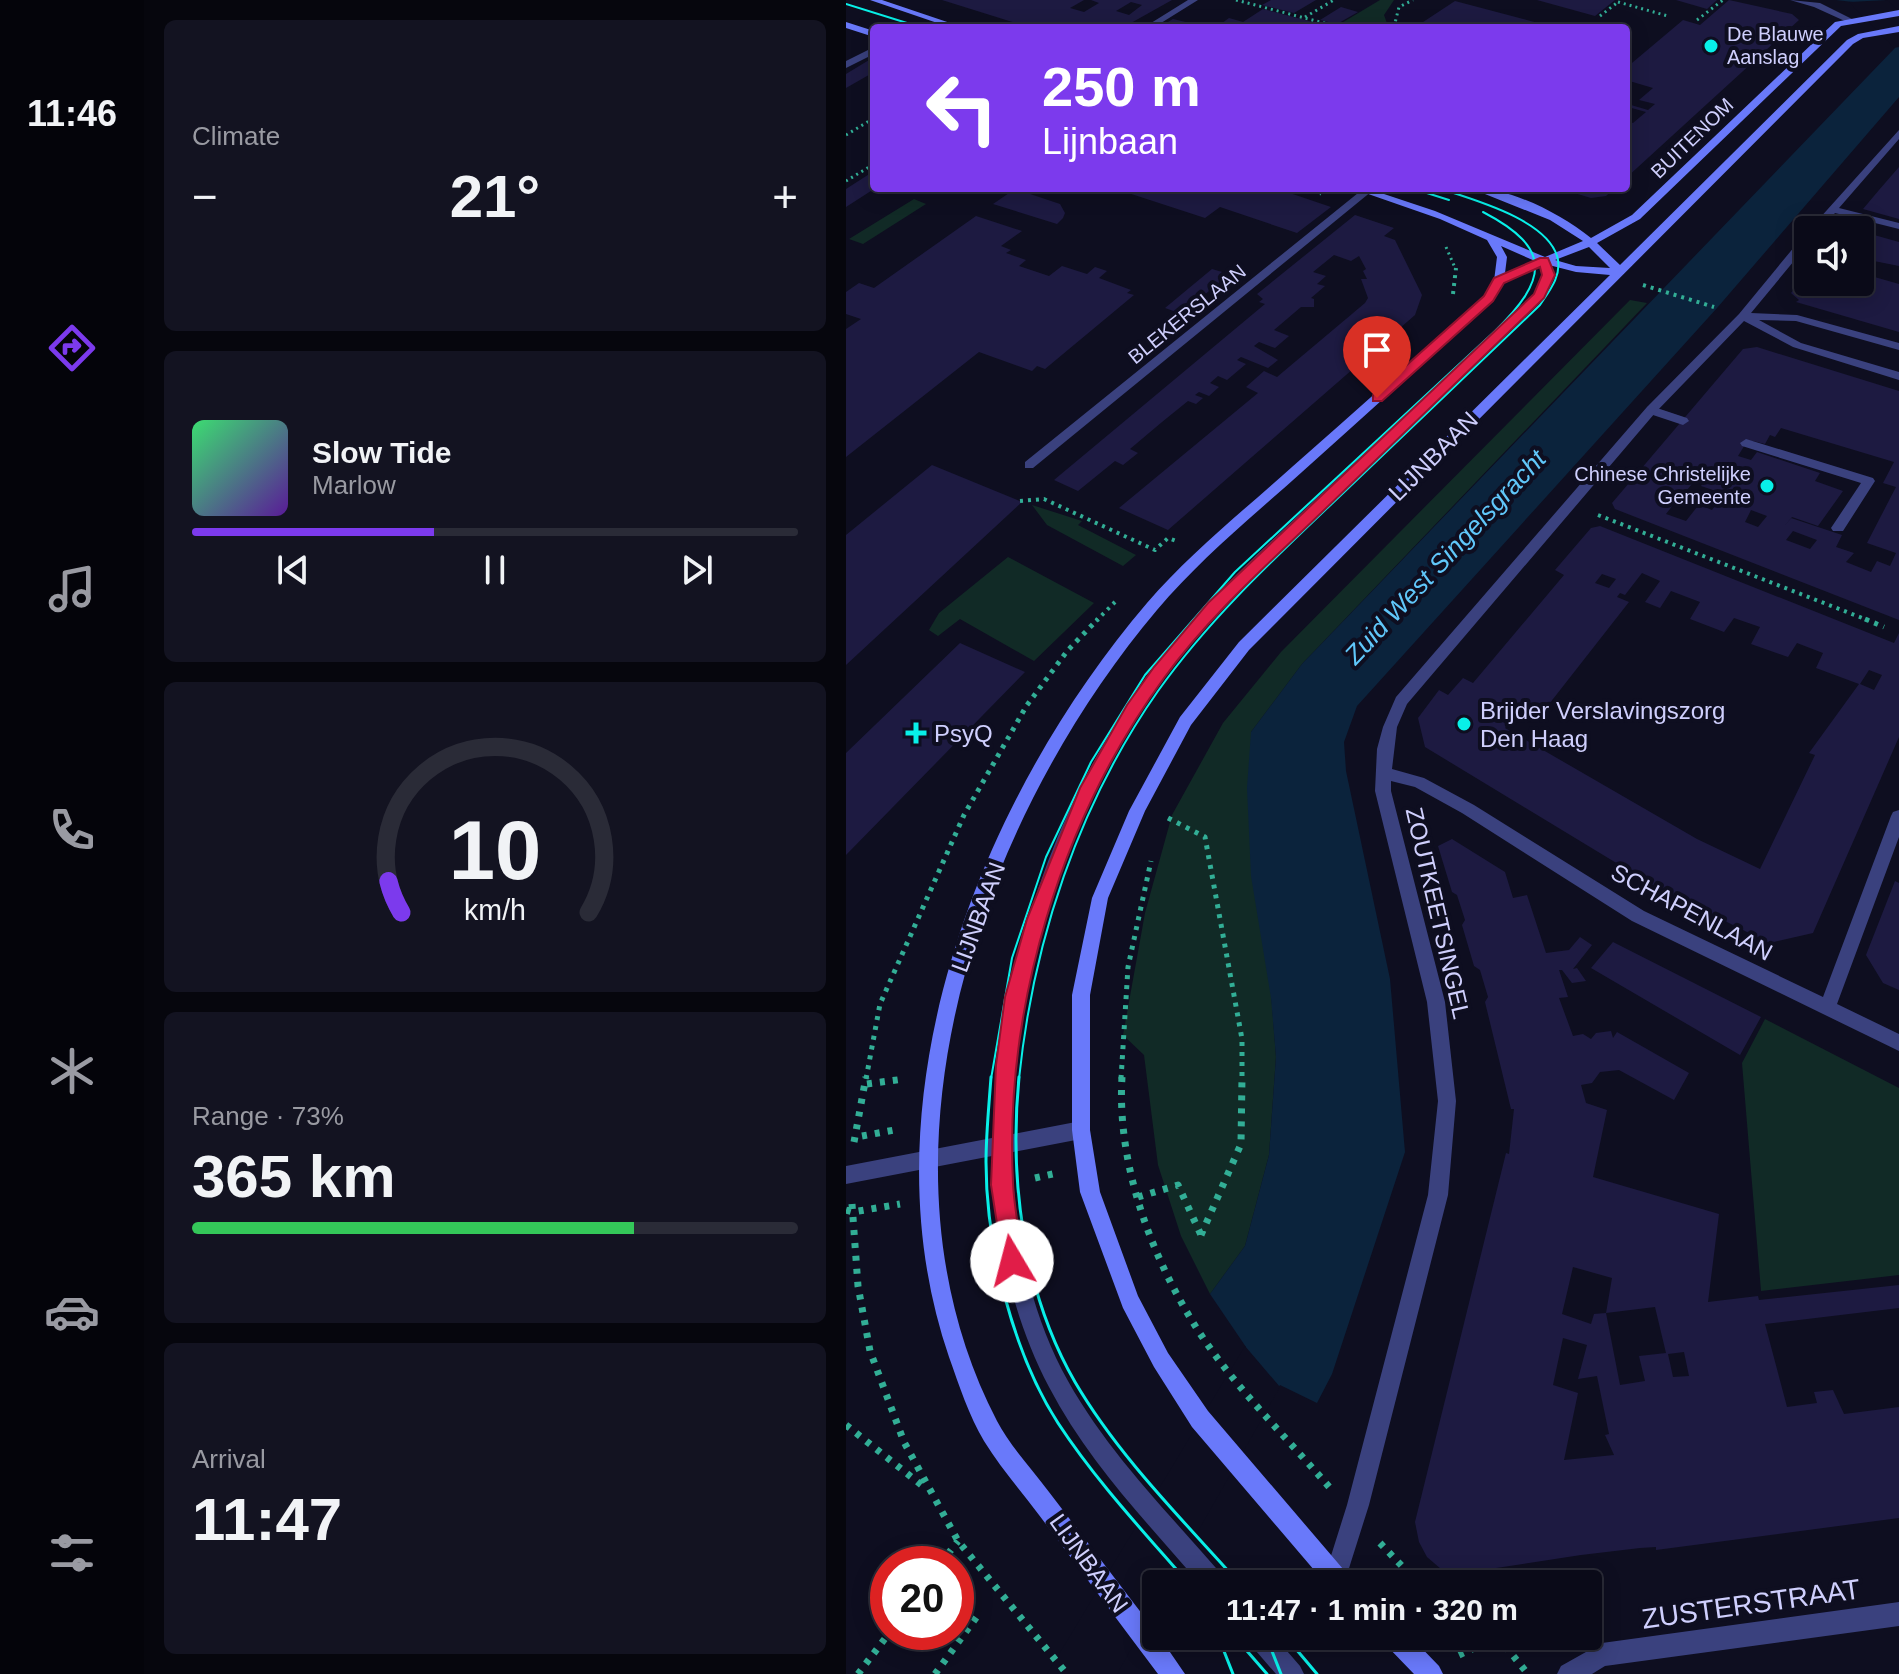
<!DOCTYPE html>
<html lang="en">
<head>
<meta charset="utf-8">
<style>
	:root { --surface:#0a0a18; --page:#131321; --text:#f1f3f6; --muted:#999aa2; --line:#2a2b37; --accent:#7c3aed }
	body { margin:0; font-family:Arial,sans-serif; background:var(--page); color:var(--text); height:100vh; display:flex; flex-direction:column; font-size:30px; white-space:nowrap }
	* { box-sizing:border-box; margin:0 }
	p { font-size:26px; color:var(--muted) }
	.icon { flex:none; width:44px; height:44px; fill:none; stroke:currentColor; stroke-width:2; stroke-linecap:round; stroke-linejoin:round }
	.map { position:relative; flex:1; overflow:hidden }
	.sheet { display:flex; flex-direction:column; gap:20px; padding:20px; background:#06060d; width:702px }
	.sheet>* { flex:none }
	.top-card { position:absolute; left:24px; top:24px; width:760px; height:168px; border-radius:8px; box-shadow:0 4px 20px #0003,0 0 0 2px var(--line); background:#7c3aed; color:#fff; overflow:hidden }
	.buttons { position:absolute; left:948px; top:216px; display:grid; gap:16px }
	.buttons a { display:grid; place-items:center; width:80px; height:80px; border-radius:8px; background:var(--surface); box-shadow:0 4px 20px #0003,0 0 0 2px var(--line); font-size:40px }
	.speed { position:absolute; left:24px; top:1546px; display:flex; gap:16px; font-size:40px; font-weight:700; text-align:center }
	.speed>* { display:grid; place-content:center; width:104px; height:104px; border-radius:50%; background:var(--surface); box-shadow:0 4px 20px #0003,0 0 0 2px var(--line); line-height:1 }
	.speed .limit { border:12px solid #d22; background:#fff; color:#111 }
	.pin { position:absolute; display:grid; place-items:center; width:68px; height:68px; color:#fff; margin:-82px -34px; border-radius:50% 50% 50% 0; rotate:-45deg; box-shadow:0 0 8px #0007 }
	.pin .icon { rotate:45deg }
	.me { position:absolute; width:88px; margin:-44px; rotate:352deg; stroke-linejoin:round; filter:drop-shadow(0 0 6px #0008) }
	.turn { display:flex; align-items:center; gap:28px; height:168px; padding:0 40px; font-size:36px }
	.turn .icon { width:104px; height:104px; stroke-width:2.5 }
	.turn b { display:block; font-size:56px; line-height:68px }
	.big { font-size:60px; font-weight:800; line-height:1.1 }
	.sheet .tile { flex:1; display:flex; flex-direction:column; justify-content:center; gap:12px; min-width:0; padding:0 28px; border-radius:12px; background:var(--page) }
	.sheet .dial { align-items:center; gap:0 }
	.dial svg { height:208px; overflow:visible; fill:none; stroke:var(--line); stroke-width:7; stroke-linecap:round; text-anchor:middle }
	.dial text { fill:var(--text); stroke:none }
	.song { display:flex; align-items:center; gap:24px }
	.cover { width:96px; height:96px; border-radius:12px; background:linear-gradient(135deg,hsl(140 70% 55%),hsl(270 70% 35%)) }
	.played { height:8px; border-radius:4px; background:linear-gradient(90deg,var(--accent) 40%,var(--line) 40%) }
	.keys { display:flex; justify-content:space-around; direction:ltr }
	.heat { display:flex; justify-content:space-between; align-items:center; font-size:44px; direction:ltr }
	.charge { height:12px; border-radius:6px; background:linear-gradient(90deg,#34c759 73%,var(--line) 0) }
	.trip { position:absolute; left:296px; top:1570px; width:460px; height:80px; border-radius:8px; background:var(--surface); box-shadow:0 4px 20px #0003,0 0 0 2px var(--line); font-weight:800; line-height:80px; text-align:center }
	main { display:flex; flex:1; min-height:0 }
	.menu { display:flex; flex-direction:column; width:144px; justify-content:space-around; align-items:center; background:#04040a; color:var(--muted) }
	.menu .icon { width:56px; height:56px }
	.menu .selected { color:var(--accent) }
	.menu b { font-size:36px; color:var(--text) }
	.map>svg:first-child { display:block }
</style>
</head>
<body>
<main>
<nav class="menu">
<b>11:46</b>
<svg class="icon selected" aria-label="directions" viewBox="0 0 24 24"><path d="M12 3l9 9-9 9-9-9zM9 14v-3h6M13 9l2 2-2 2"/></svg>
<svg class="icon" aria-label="music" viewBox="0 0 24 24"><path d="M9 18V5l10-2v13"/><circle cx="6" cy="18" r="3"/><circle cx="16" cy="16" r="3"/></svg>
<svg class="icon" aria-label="phone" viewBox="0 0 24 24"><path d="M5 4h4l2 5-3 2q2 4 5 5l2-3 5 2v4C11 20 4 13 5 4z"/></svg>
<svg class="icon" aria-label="climate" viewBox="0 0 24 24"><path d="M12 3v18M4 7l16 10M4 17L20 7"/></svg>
<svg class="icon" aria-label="car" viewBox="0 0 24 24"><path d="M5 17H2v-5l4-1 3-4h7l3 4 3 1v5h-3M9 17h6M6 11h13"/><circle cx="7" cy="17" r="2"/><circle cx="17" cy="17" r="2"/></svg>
<svg class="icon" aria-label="filters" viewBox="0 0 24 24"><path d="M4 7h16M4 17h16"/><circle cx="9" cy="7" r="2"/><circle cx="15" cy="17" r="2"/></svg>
</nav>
<section class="sheet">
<div class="tile"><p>Climate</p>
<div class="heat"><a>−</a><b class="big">21°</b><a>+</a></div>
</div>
<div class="tile">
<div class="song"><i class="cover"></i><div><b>Slow Tide</b><p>Marlow</p></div></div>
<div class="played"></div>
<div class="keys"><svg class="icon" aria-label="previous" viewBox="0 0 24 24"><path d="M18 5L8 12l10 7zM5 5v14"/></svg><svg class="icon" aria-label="pause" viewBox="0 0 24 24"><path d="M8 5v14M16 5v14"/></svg><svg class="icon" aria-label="next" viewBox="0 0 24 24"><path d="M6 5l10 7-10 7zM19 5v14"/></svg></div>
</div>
<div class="tile dial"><svg viewBox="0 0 100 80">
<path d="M14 69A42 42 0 1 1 86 69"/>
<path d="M14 69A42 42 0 0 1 9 57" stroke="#7c3aed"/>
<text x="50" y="56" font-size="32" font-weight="700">10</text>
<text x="50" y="72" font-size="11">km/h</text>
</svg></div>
<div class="tile"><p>Range · 73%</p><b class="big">365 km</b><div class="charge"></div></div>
<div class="tile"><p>Arrival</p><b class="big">11:47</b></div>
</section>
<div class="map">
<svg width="1053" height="1674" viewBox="0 0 1053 1674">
	<rect width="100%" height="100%" fill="#0e0e20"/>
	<path fill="#112a26" d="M534,0H548L538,15L542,26L507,28L494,24Z
		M68,199L80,204L17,244L3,239Z
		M784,300L801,303L456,664L405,732L430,1057L423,1155L399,1246L364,1294L335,1236L312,1165L298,1055L277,1035L299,913L326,815L377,723L435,652Z
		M186,505L236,521L232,525L290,555L277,566L201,525Z
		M162,557L248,603L188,661L114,619L92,636L83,630L93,613Z
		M919,1019L1053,1088V1275L915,1291L896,1063Z"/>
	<path fill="#0b233c" d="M990,0H1039L1053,14V97L871,308L511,706L498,742L500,771L544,979L559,1152L486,1374L471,1403L434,1385L310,1584L203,1674L400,1347L364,1294L399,1246L423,1155L430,1057L425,998L405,876L401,788L405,732L456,664L1049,48L1007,2Z"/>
	<path fill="#0e0e20" d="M1041,0L1053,11V47L1048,48L1003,2Z
		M399,1346L434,1387L322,1584H310V1605L271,1674H201Z"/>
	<path fill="#1d1a41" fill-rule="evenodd" d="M96,0H238L224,8L238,12L253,3L245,0H326L276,28H186ZM285,2L296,5L283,15L270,11Z
		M425,0H470L448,13L416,5Z
		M691,0H769L749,16Z
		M830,0H871L861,9Z
		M883,0L946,14L953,20L780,178V129L784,126L780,121L787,123L800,112L782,107L785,105L802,110L809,104L793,100L807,88L780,80V68L837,20L854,25Z
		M609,1L707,27V28H568Z
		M495,7L512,12L491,24L474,20Z
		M417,9L474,24L468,28L372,26L383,18L397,22Z
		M327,19L344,23L350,25L345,28H312Z
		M28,57V72L0,88V74Z
		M1053,167V219L1017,209L1033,190Z
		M28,171V189L0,207V189Z
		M267,188H429L485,207L451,233L374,207L359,218Z
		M769,188L760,196L745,198L715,189Z
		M169,189L214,204L219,213L217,218L211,224L147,204Z
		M509,215L548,228L538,236L549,240L576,295L569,315L322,530L273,508L412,393L400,387L418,371L431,377L519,303L522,298L515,279H521L517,271L520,269L513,256L505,261L488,255L467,272L480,276L471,284L479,286L465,298L468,299V307H455L428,330L443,336L429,348L413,342L408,346L432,360L422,368L395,357L391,360L400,364L381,380L372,376L364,383L373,387L363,396L353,392L349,395L357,398L350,404L342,401L316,422L284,449L292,453L277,465L269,461L232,491L208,480L419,304L413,302L417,299L411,294Z
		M130,216L176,231L155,246L165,250L160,253L180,260L173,266L203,276L216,266L241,274L249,267L261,271L253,278L285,290L281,293L288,295L199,369L191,366L186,371L133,352L0,457V329L15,319L0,314V292L13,283L28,288Z
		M1014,231L1053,242V266L1028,261L1018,274L1053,284V332L950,302L953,300L945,293L962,273V282H1014Z
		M366,269L383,274L336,314L319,308Z
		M911,347L1053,391V620L769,509L766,503L897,349ZM935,428L1048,462L1037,483L1050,487L1021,543L1050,553L1044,566L1031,561L1025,572L1000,562L1008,553L990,547L996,535L945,518L937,528L946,517L972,526L997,491L969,481L974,473L911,452L905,460L892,456L900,443L907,441L919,444L924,435L929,437ZM850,479L858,482L855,486L870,491L866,496L874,499L866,510L854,505L860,496L841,490ZM834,496L839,498L836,502L851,507L840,521L820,514ZM905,510L921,516L912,527L899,522ZM947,531L971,540L964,549L940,540Z
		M86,465L176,502L0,665V535Z
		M754,526L1048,643L1053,633V737L967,933L923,943L805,884L579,747L572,718L593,690L602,695L617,678L627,683L718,575L709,570L745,528ZM796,573L814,581L799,602L814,608L825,591L854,602L844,619L878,632L888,618L914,627L905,644L942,657L951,643L977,653L970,668L1013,684L963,753L969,755L914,869L851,839L659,728L673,711L690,719L700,708L783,602L771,597L774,593L779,595ZM756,574L770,579L763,588L749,583ZM1023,670L1036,675L1028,690L1014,684Z
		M114,643L179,672L0,855V753Z
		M606,839L659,872L667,898L681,895L700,953L723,950L734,937L746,945L727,969L731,968L740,981L726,983L716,970H713L722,997L713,998L727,1036L737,1034L745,1039L750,1033L765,1031L767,1038L771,1032L843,1073L828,1100L773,1070L754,1072L746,1083L735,1085L740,1103L761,1110L747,1177L873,1214L862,1302L912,1296L913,1300L1053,1285V1308L919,1324L941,1407L971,1403L968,1392L987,1390L998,1414L1053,1407V1518L810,1550V1547L794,1548L735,1555L637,1570L595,1569L581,1557L573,1542L569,1522L660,1153L663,1154L668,1109H665L639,1002L642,997L634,970L628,966L616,925L619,920L611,895L606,892L592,846ZM727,1267L766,1278L760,1313L809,1307L820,1353L793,1356L799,1381L774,1385L760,1313L748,1314L745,1324L716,1314ZM717,1338L741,1345L732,1379L751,1376L763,1434L759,1435L768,1455L718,1460L732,1393L707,1385ZM838,1352L843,1376L827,1377L822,1354Z
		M1049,881L1053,883V990L1037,983L1020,955Z
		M767,942L915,1017L894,1055L745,968Z"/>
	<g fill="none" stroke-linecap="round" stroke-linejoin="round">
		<path stroke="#32ae96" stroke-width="3" stroke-dasharray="2 4" stroke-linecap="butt" d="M390,0L497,28
			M772,2L822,16
			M754,16L772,2
			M459,17L488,0
			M851,20L877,0
			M140,24L155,28
			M542,28L548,27L553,7L567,0
			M0,135L28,118
			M0,181L28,164
			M457,188L475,194
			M600,247L610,270"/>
		<path stroke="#32ae96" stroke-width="4" stroke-dasharray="3 5" stroke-linecap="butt" d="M797,285L868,307
			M607,294L610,268
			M174,501L198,499L309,550L322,538L330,541
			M752,515L1024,621
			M250,621L269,602"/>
		<path stroke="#32ae96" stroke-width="5" stroke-dasharray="4 6" stroke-linecap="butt" d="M1019,619L1038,627
			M322,818L359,837L396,1039V1079
			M20,1079L34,1004L118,815L181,705L222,650L252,619
			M275,1079L282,967L305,861"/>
		<path stroke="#32ae96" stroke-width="7" stroke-dasharray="5 8" stroke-linecap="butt" d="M276,1077C271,1158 301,1245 342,1314C379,1378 436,1432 484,1488
			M21,1084L58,1079
			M16,1136L54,1129
			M8,1142L20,1077
			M189,1178L211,1173
			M292,1197L332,1185L355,1235
			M6,1204L12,1286L24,1351L58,1442L112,1541L221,1674
			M0,1210L7,1212L54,1204
			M355,1235L395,1144L396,1077
			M0,1425L78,1487
			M534,1543L573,1584
			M94,1564L112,1541
			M651,1636L682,1674
			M613,1655L652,1637
			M12,1674L44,1632
			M89,1674L135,1611"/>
		<path fill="#3a417e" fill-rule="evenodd" d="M517,189L526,191L187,468H179V462Z
			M698,257L703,260L708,275L698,297C625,366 552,435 480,504C423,559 363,613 317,678C234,794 184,928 170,1070C160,1171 169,1278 216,1370C257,1448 320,1510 377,1576L380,1584H354C300,1521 242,1462 203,1387C152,1290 140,1178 152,1070C168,925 220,786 307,669C355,605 416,550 474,495C545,428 617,361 689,294L698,275L693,260Z
			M805,406L841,418L843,421L837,425L801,413V407Z
			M900,439L1027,478L1029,481L997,531H987L985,528L1015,483L896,446L894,443Z
			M400,1636H428L454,1666L458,1674H430L404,1644Z"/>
		<path fill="#3a417e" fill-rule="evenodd" d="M342,0H352L307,28H297Z
			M944,0L974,3L1008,20L1001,22L968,7Z
			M28,47V54L0,68V61Z
			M1053,130V139L993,208L1053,223V229L989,213L974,230H963Z
			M962,234V244L905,313L951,315L1053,343V350L950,321L913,320L955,343L1053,372V380L947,347L898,321L809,413L561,704L551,727L546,769L578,778L628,805L798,911L977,997L1045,816L1047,812L1053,810V837L991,1004L1053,1034V1051L786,921L616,813L569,787L545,781V791L599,1002L610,1101L602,1195L523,1505L498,1584H480L478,1578L501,1505L582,1195L592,1101L581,1002L529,791L531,749L537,727L550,697L801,407L893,314L958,235Z
			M235,1121L242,1124L244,1130L242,1136L235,1139L0,1184V1166Z
			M1053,1602V1626L759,1666L746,1674H711L715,1666L756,1643Z"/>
		<path fill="#6979fa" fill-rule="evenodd" d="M24,0H36L119,28H106Z
			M1053,10V16L995,26L794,219L751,243L774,265L1001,40L1012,34L1053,26V32L1017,38L1007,44L403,650L345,725L299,811L262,898L244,995V1130L254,1192L292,1296L322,1353L362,1411L503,1576L506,1584H480L346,1427L308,1367L277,1308L234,1192L226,1130V995L246,898L283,811L334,717L393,642L764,275L730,272L699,264L657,283L647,300C583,357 520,415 456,472C407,516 354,559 311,610C133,821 15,1159 151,1421C164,1446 186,1469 203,1492C239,1539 274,1585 310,1632V1636H313L339,1674H312C272,1621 233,1568 193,1515C175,1491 154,1467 138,1441C123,1416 113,1385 103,1357C15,1101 133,800 301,603C344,553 397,511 446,467C511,410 574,353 639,296L648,281L651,257L641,240L594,219L505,188H520L589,211L699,257L737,241L704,220L624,188C666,188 713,213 745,238L786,215L989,22ZM655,246L689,261L659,273L661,257ZM743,247L764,268L730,266L709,260Z
			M0,22L28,31V37L0,28Z
			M535,1636H564L593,1666L597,1674H568L539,1644Z"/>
		<path stroke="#08f0e8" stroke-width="2" d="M0,4L77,28
			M565,188L603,200
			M145,1079L166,958L200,857L245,762L299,675L389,572L649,331C701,280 708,249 637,212
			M173,1079C187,942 232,805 312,691C364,618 429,558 493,497C560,433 627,369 694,305C703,291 715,277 712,260C705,220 625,199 592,188"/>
		<path stroke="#08f0e8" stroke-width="3" d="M145,1077C143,1105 140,1134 140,1162C140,1246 167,1353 212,1423C250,1481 298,1532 343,1584
			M173,1077C163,1179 177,1292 229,1382C273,1457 337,1520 394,1584
			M372,1636L387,1674
			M388,1636L421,1674
			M420,1636L435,1674
			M439,1636L471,1674"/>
	</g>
	<path fill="#e11d48" stroke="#92132f" stroke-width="2" d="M694,258H702L709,275L698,298C624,369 550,440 476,512C421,565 363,616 318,678C215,819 158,1008 167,1183C168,1209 174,1235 178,1261L174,1269L166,1272L158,1269L145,1185L150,1065L159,997L181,919L234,788L281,705L308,667L362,603L688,294L696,275L694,267L658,283L647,301L536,401H527V395L638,296L648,278Z"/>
	<g fill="#08f0e8" stroke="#0e0e20" stroke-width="3">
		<circle cx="865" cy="46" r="8"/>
		<circle cx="921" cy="486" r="8"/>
		<circle cx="618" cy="724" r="8"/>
		<path d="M66 721h8v8h8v8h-8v8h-8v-8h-8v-8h8z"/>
	</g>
	<g text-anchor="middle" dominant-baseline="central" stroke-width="8" stroke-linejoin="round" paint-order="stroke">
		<g font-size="20" fill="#cfcffd" stroke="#0e0e20" text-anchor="start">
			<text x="881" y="34">De Blauwe<tspan x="881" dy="23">Aanslag</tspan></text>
			<text x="905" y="474" text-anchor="end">Chinese Christelijke<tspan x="905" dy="23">Gemeente</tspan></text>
		</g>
		<g font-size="20" fill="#cfcffd" stroke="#0e0e20">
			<text transform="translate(846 138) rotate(-44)">BUITENOM</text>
			<text transform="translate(341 314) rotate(-39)">BLEKERSLAAN</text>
		</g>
		<g font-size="24" fill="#cfcffd" stroke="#0e0e20">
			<text transform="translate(587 456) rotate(-45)">LIJNBAAN</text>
			<text transform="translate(846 912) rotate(28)">SCHAPENLAAN</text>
			<text transform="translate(592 913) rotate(77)">ZOUTKEETSINGEL</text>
			<text transform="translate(132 917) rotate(-70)">LIJNBAAN</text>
			<text transform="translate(243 1563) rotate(54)">LIJNBAAN</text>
		</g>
		<g font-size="24" fill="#cfcffd" stroke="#0e0e20" text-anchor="start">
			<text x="634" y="710">Brijder Verslavingszorg<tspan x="634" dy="28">Den Haag</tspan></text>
			<text x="88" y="733">PsyQ</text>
		</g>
		<g font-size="26" font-style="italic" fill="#60c7fa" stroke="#0e0e20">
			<text transform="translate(599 557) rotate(-47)">Zuid West Singelsgracht</text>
		</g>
		<g font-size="28" fill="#cfcffd" stroke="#0e0e20">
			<text transform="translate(905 1604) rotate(-8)">ZUSTERSTRAAT</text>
		</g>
	</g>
</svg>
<div class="buttons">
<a><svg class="icon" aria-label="sound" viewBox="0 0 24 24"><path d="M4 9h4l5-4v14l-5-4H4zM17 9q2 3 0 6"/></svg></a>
</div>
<div class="speed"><div class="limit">20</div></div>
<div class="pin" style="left:531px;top:398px;background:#d93025"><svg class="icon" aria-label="arrive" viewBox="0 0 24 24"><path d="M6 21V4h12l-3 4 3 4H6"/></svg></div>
<svg class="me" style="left:166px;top:1261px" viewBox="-20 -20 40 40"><circle r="19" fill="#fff"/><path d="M0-13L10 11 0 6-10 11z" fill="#e11d48"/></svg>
<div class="trip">11:47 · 1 min · 320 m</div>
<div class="top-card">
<div class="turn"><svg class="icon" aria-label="left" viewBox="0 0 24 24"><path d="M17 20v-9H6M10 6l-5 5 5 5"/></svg><div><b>250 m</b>Lijnbaan</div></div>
</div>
</div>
</main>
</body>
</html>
